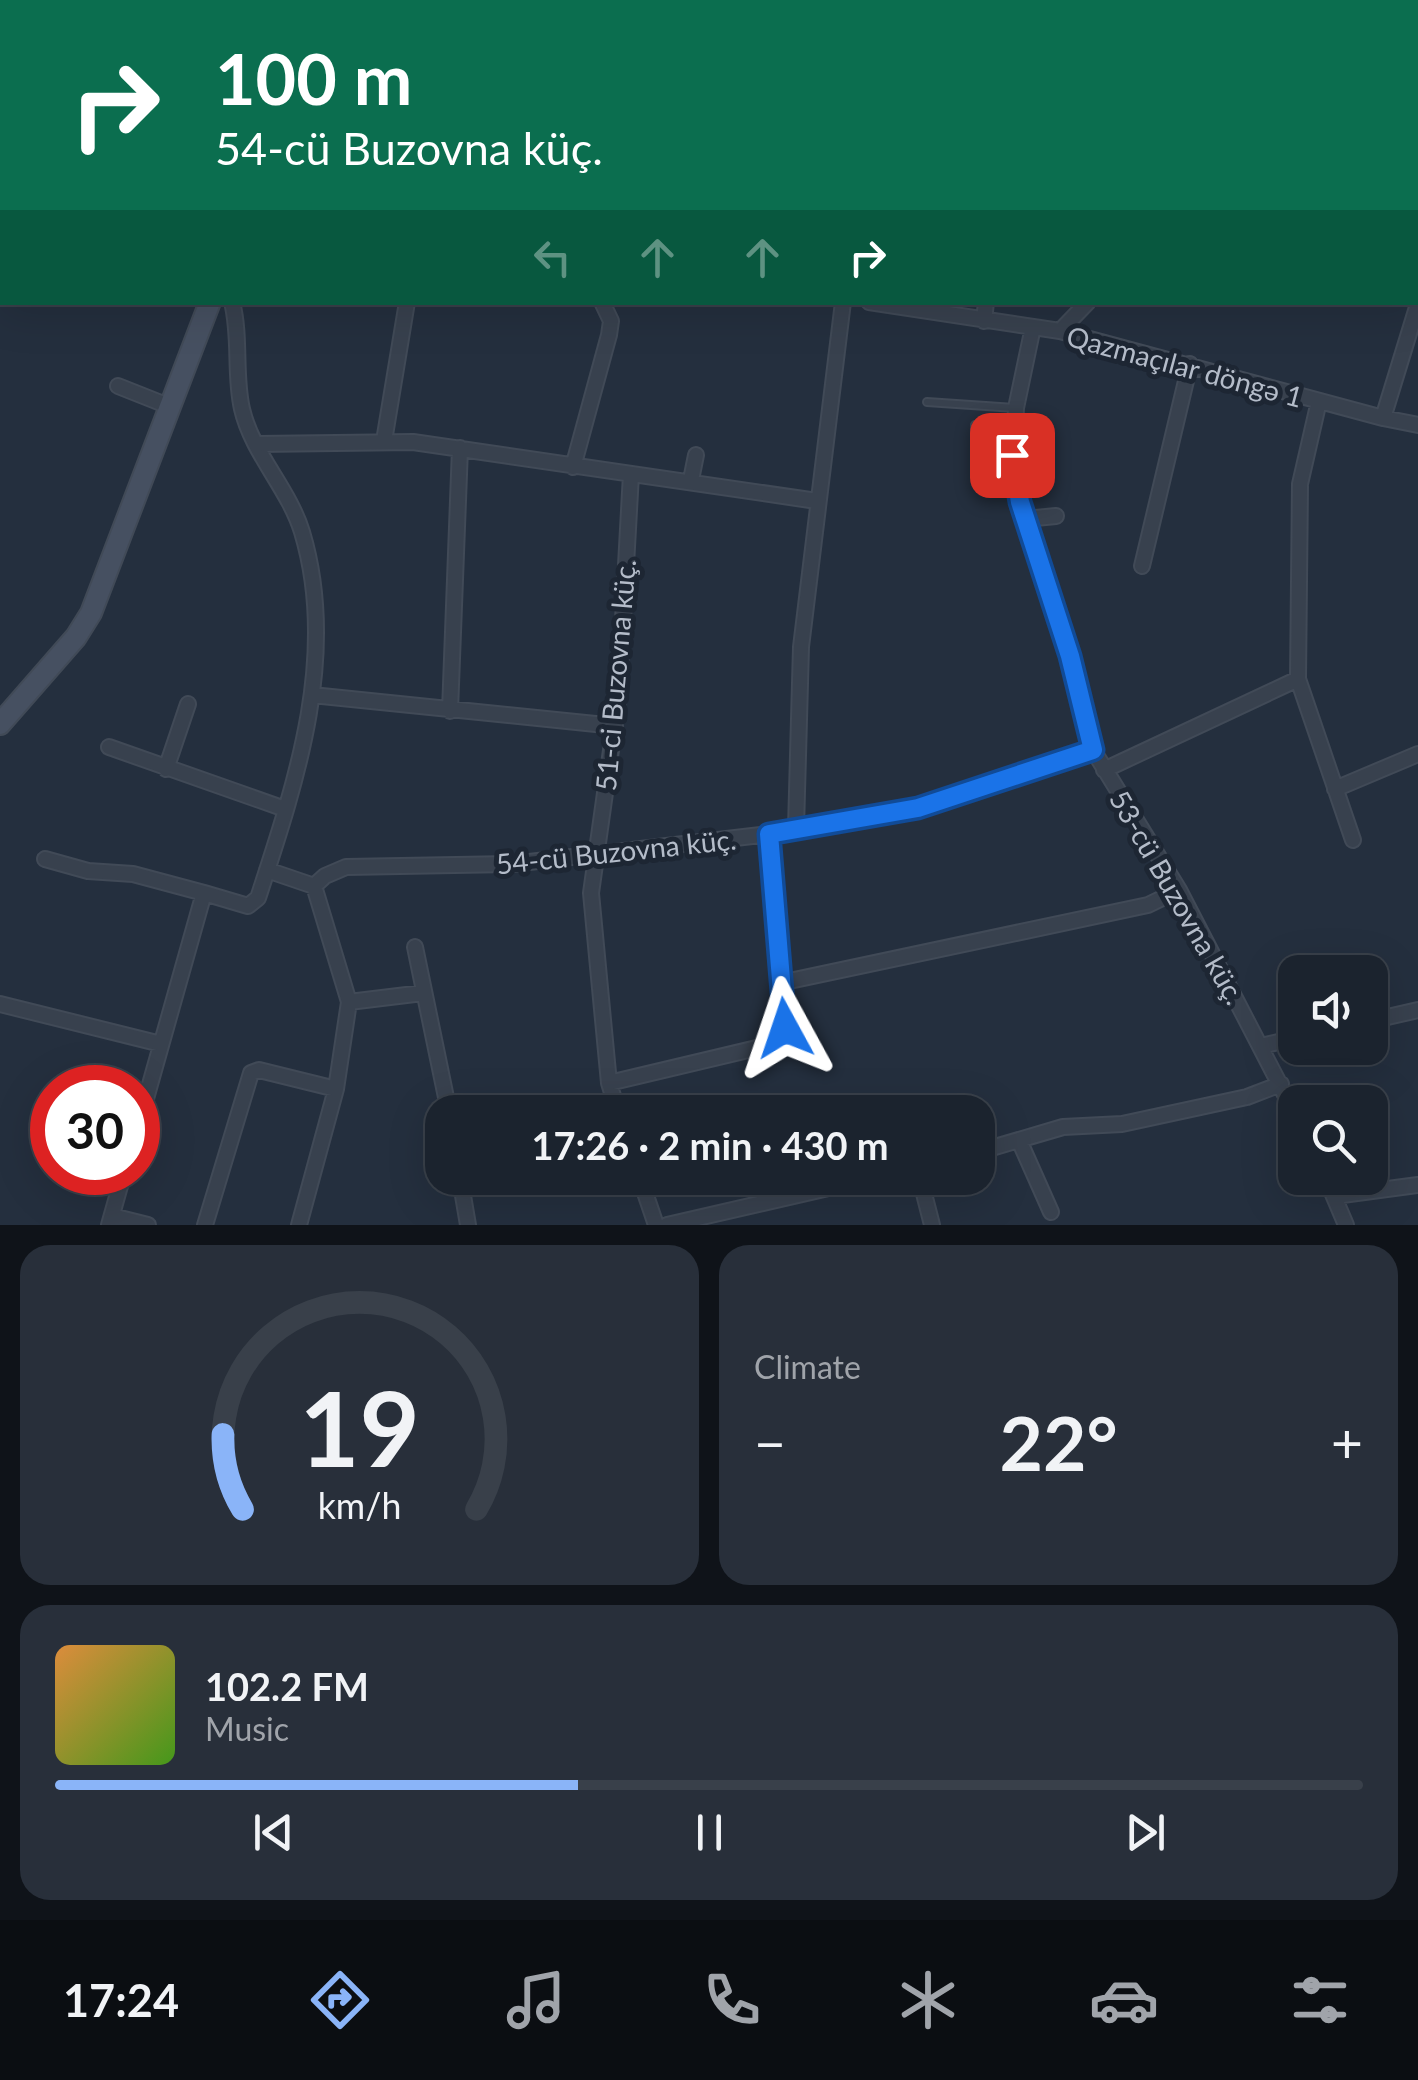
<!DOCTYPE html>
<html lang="en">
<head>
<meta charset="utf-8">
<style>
	:root { --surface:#1b232e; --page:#282f3a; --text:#f1f3f6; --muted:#a0a4aa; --line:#39404a; --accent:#8ab4f8 }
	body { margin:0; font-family:Lato,sans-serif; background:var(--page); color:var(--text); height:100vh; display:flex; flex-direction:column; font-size:38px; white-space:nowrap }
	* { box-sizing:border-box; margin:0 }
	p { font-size:32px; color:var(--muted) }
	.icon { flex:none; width:55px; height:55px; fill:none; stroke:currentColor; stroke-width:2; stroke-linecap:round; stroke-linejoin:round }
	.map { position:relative; height:1225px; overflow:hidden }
	.details { display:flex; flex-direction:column; gap:20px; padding:20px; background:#0f1319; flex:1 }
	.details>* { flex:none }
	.hud { position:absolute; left:0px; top:0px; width:1420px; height:305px; box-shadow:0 10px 40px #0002,0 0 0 2px var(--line); background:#0b6e4f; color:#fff; overflow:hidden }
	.fabs { position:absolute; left:1278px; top:955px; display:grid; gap:20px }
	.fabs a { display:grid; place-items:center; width:110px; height:110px; border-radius:20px; background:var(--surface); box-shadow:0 10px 40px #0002,0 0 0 2px var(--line); font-size:50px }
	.speed { position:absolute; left:30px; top:1065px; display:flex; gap:20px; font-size:50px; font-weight:700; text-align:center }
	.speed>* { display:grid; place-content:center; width:130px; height:130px; border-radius:50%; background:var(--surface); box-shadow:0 10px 40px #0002,0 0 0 2px var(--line); line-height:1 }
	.speed .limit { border:15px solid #d22; background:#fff; color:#111 }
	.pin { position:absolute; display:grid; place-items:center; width:85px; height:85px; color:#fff; margin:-42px; border-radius:20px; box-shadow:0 5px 15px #0006 }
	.me { position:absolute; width:110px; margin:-55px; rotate:355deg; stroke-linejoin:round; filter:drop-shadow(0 0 8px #0008) }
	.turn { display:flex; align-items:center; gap:35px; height:210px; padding:0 50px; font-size:45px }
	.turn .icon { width:130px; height:130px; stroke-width:2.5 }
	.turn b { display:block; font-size:70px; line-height:85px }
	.lanes { display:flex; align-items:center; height:95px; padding:0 50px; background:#0003; justify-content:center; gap:50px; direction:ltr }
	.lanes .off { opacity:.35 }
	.big { font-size:75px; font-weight:700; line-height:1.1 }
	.details .tile { flex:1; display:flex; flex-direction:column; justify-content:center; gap:15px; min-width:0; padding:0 35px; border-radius:30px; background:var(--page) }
	.details .dial { align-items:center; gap:0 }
	.dial svg { height:260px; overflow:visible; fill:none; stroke:var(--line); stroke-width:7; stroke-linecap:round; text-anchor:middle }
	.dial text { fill:var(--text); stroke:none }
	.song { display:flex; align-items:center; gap:30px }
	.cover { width:120px; height:120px; border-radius:15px; background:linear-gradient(135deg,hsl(30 70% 55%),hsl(100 70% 35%)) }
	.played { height:10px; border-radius:5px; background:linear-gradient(90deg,var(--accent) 40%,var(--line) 40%) }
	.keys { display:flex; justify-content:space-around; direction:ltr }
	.heat { display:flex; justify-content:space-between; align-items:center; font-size:55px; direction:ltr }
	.details .tiles { flex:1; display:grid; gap:20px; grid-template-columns:1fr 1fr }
	.tile:last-child { grid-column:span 2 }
	.trip { position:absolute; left:425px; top:1095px; width:570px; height:100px; border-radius:30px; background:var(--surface); box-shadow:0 10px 40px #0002,0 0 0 2px var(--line); font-weight:700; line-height:100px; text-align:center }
	.dock { display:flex; height:160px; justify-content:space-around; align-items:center; background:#0b0e12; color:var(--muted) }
	.dock .icon { width:70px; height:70px }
	.dock .selected { color:var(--accent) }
	.dock b { font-size:45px; color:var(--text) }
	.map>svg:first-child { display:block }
</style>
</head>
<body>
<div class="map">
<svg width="1418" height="1225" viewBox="0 0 1418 1225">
	<rect width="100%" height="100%" fill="#242f3e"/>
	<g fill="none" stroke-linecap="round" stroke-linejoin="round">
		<g stroke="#414a57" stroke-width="10">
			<path id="lane" d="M927,402L1015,408
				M975,425V456L1012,459"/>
		</g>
		<g stroke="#414a57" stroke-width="18">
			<path id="street" d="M597,0L604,2
				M1378,0L1386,2
				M72,2V0
				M808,2V0
				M959,2L960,0
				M1189,2L1190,0
				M1269,2L1270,0
				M0,196H2
				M869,302L1060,331L1383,418L1418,304
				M984,321L986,302
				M1033,327L1016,408L1013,477L1070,656L1093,750L1179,890L1295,1114
				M1060,331L1088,302
				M118,386L171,407
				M1319,401L1300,484L1298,679L1353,840
				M1383,418L1418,425
				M384,441L407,302
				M258,444L413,442L817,501
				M573,467L609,335L611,321L602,302
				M691,480L696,455
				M1025,519L1056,516
				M1142,566L1190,364
				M312,695L615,726
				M450,711L460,448
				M109,747L285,809
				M166,769L188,704
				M1104,770L1298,679
				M1335,789L1418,754
				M796,828L801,647L843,302
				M45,859L88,871L133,874L204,893
				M267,870L314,886L349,1002L336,1089L299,1225
				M314,886L325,876L346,867L512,864L769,834L918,808L1093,750
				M415,947L449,1112
				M780,983L1148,905L1179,890
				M349,1002L423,993
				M0,1004L161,1044
				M1370,1021L1418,1010
				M1261,1046L1295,1038
				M609,1083L774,1044L783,1035L769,834
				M836,1107L837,1112
				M499,1112L613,1100
				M618,1112L609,1083L591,893L619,693L631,474
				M138,1127L204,893L248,906L258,898C296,782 339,655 302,532C289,489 252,453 242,409C234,374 241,338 232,302
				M1019,1140L1051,1212
				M978,1152L1063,1127L1122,1124L1247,1097L1281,1084
				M460,1178L468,1225
				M640,1178L656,1225
				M920,1178L932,1225
				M1326,1178L1346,1225
				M1335,1196L1418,1185
				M112,1216L148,1225
				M109,1225L124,1172
				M205,1225L251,1073L259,1070L336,1089
				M667,1225L872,1178"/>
		</g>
		<g stroke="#414a57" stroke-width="24">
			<path id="secondary" d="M168,0V2
				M344,2L346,0
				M0,724L76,637L91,613L210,302"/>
		</g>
		<use href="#lane" stroke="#38414e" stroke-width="6"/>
		<use href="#street" stroke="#38414e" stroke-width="14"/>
		<use href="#secondary" stroke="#465061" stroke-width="20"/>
	</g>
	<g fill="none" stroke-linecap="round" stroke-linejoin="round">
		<g stroke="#114b97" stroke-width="25">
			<path id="route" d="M785,1028L769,834L918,808L1093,750L1070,656L1020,502L1012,455"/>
		</g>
		<use href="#route" stroke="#1a73e8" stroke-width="18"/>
	</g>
	<g text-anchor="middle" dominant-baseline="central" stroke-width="10" stroke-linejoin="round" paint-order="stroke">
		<g font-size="28" fill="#b4bcc9" stroke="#1d2633">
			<text transform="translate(1185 366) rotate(15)">Qazmaçılar döngə 1</text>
			<text transform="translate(615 675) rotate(-85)">51-ci Buzovna küç.</text>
			<text transform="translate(616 851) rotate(-6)">54-cü Buzovna küç.</text>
			<text transform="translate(1178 897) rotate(60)">53-cü Buzovna küç.</text>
		</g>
	</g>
</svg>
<div class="fabs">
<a><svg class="icon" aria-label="sound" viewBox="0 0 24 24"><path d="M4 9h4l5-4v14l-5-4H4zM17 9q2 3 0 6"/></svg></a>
<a><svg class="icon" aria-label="search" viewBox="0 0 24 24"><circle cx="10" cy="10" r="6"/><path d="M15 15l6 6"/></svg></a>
</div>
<div class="speed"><div class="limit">30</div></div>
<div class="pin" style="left:1012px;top:455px;background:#d93025"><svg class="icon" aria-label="arrive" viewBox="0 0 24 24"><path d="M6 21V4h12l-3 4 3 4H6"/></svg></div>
<svg class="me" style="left:785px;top:1028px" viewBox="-20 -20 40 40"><path d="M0-17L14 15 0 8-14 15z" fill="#1a73e8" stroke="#fff" stroke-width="4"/></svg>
<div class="trip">17:26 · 2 min · 430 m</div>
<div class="hud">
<div class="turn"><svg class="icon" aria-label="right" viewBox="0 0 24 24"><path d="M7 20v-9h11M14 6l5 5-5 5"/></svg><div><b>100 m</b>54-cü Buzovna küç.</div></div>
<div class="lanes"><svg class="icon off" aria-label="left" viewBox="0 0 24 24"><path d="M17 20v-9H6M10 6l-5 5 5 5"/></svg><svg class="icon off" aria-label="ahead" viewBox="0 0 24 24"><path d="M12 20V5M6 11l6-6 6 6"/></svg><svg class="icon off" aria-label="ahead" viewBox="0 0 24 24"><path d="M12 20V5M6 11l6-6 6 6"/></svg><svg class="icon" aria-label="right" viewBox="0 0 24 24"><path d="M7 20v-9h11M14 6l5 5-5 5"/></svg></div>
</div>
</div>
<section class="details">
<div class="tiles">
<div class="tile dial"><svg viewBox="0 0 100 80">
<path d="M14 69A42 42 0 1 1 86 69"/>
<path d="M14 69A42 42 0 0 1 8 46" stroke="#8ab4f8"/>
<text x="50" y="56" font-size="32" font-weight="700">19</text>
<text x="50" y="72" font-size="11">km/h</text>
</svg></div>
<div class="tile"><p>Climate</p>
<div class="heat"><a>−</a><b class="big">22°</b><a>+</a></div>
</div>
<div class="tile">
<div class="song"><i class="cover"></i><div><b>102.2 FM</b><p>Music</p></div></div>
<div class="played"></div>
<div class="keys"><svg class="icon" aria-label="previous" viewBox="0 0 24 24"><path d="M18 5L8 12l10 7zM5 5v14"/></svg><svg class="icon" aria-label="pause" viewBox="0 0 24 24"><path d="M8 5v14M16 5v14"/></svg><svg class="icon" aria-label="next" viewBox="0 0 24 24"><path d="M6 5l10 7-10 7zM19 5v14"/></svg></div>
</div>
</div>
</section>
<nav class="dock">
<b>17:24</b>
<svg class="icon selected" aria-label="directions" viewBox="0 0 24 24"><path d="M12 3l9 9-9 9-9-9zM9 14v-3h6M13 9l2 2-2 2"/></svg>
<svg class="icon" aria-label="music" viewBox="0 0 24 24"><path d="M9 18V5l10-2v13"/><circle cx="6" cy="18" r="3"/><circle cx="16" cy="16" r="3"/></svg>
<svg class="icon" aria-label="phone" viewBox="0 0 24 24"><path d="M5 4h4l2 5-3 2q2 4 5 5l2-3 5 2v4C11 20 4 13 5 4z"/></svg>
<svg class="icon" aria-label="climate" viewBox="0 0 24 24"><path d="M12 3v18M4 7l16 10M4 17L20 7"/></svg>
<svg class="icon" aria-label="car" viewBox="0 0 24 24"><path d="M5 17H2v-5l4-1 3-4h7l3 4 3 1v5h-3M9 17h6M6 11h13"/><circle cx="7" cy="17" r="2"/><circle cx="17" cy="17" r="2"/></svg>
<svg class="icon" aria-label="filters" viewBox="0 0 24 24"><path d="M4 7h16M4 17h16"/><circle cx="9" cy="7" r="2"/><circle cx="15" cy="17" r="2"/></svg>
</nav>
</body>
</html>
